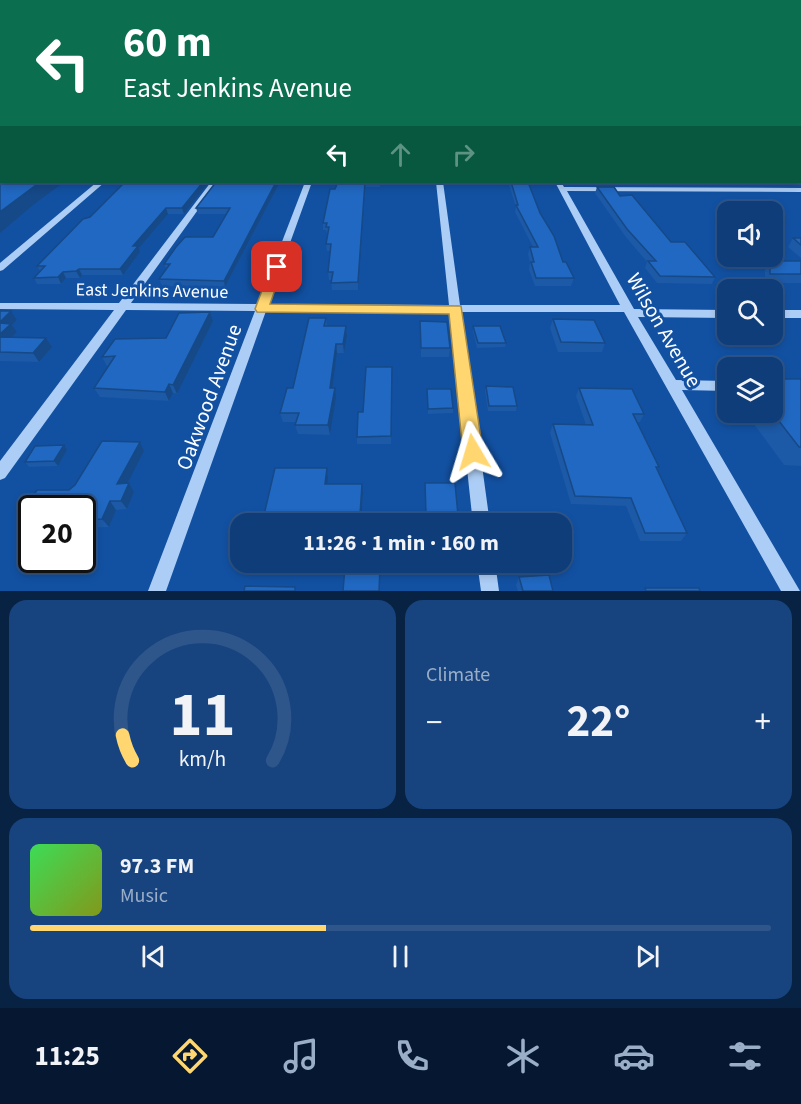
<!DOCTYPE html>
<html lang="en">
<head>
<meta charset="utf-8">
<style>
	:root { --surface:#0e3d7a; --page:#17447f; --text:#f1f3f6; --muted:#9baec7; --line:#2e568b; --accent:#ffd670 }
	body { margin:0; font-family:"Source Sans 3",sans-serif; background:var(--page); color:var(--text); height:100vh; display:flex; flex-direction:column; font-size:22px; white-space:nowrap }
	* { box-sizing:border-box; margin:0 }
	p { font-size:20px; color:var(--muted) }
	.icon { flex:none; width:33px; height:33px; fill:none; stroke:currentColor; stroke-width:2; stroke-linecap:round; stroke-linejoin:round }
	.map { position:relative; height:591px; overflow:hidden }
	.sheet { display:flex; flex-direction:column; gap:9px; padding:9px; background:#082243; flex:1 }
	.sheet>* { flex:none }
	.hud { position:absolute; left:0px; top:0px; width:801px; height:183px; box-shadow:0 3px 9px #0003,0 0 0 2px var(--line); background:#0b6e4f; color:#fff; overflow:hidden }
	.buttons { position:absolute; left:717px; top:201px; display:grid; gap:12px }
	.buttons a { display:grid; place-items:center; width:66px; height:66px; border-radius:12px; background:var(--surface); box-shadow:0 3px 9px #0003,0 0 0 2px var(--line); font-size:30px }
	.speed { position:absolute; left:18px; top:495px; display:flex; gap:12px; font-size:30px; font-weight:700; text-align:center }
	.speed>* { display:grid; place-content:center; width:78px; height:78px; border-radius:50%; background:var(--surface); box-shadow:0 3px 9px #0003,0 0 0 2px var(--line); line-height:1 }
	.speed .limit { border:3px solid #111; border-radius:9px; background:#fff; color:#111 }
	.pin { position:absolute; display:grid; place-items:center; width:51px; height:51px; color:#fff; margin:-26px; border-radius:12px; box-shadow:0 3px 9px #0006 }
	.me { position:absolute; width:66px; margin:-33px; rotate:353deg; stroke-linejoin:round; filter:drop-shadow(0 0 4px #0008) }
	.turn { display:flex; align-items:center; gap:21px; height:126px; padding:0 24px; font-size:27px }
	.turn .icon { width:78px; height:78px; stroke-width:2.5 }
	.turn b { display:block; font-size:42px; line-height:51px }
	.lanes { display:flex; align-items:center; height:57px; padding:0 24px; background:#0003; justify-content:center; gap:30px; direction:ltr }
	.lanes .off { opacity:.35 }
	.big { font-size:45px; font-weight:700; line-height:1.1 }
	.sheet .widget { flex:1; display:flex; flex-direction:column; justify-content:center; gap:9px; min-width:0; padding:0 21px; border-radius:18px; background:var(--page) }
	.sheet .dial { align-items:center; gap:0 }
	.dial svg { height:156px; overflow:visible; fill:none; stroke:var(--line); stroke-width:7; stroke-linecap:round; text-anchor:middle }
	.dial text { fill:var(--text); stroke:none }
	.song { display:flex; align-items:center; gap:18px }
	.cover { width:72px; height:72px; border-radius:9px; background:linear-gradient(135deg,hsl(130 70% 55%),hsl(70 70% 35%)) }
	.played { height:6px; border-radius:3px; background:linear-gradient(90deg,var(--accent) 40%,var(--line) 40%) }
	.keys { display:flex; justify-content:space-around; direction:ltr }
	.heat { display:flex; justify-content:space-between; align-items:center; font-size:33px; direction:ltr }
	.sheet .tiles { flex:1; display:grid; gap:9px; grid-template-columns:1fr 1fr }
	.widget:last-child { grid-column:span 2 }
	.trip { position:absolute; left:230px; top:513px; width:342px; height:60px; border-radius:18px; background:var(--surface); box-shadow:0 3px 9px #0003,0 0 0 2px var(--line); font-weight:700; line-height:60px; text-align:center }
	.menu { display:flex; height:96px; justify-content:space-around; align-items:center; background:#061831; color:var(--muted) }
	.menu .icon { width:42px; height:42px }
	.menu .active { color:var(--accent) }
	.menu b { font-size:27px; color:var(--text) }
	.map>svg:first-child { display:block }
</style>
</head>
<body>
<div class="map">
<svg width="801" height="591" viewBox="0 0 801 591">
	<rect width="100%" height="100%" fill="#1251a2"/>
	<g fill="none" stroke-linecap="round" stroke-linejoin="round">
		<path fill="#accdf5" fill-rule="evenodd" d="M801,106V110L800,109V107Z
			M800,125H801V129H800Z
			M800,135H801V139H800Z
			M97,182H105L3,270L0,271V263Z
			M211,182H218L131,303L258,304L305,182H312L268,304L449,305L436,182H443L460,305H620L555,182H561L564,187L801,188V192L567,191L634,309L728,310V318L638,317L676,380L728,381V391L682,390L800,591H781L624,312H461L490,524H473L450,312L266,311L166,591H148L255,311L126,310L5,478L0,480V461L114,310L0,309V303H119Z
			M772,310H801V318H772Z
			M477,562H495L499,591H481Z"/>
	</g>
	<path fill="#1c59a6" d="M125,182H209L184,214H168L139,248L140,252L123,275H82L80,278H66L61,284H37L34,278L40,271L37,266L90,217Z
		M280,182L225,287L162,286L159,279L166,269L164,264L213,237L226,214H198L196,208Z
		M338,182H381L380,187H365L358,290H332L331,280H329L328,272L331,251H327L326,244L328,234H327L326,230H323V223Z
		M508,182H528L540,213L563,262L574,278L571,286H535L529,270L530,263L528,254L530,247H533L515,212L516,207Z
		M587,182H606L605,185H590Z
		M597,187L620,196L671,242L715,277L712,284L657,283L645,268L647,262L625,236L595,193Z
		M793,238H801V258L788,247Z
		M770,261H801V283H765V270Z
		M0,311H11L17,320L12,325L17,332L12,337L46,338L52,347L39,362L0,361Z
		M210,312L213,321L177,394L173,393L169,401L100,397L94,388L109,366H107L102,357L166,338Z
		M326,318L327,326H346L347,336L344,353H337L332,388L336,398L330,435L298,434L295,425L296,422H283L280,413Z
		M553,319L605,343L602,352H558L550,328Z
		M420,321L450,348L449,357H421Z
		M473,326L506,343L505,347L477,348L473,331Z
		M392,367L391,444H357V437L363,412Z
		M801,379V466L784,465L745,412H772Z
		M486,386L517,406L516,411H488L485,391Z
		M579,388L644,414L640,422H637L659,467L657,470L687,533L681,541H640L626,506L571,504L550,433L553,424L586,425L576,396Z
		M427,389L453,408V413L428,414Z
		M102,441L140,442L144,451L127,483H129L134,492L127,509L116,510L109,527L82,528V508H32V527H27L19,518L37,490H69L75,485Z
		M64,445L67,450L58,466L29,467L25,462Z
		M327,468L328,478V484L363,493L361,524H267L264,515Z
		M425,483L458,515L456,524H426Z
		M519,577L553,591H518L516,585Z"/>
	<path fill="#164987" d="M40,182H64L33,205L0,233V212Z
		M203,182H209L184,214L182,208Z
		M276,182H280L225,287L224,281Z
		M365,182V187L358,290V282Z
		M166,208L168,214L139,248L140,252L123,275L120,269L133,246Z
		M79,269L82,275L80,278L76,271Z
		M63,272L66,278L61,284L58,277Z
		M11,311L17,320L12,325L17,332L3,346L0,341V322Z
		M210,312L213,321L177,394L173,385Z
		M346,326L347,336L344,353L343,344Z
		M46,338L52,347L39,362L33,353Z
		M336,344L337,353L331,398L330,388Z
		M169,384L173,393L169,401L165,392Z
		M335,388L336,398L330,435L328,425Z
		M140,442L144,451L123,492L117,484Z
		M64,445L67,450L58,466L54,461Z
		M327,468L328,478L327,494L325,484Z
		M129,483L134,492L127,509L121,501Z
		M362,484L363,493L361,524L360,515Z
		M110,501L116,510L109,527L102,519Z"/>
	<path fill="#2068c1" stroke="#164987" stroke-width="1.5" d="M0,154L2,155V182H40L0,212Z
		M125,182H203L182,208H166L133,246H138L120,269H79L76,271L63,272L58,277L34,278L45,266H37L83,219L90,217Z
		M216,182H276L224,281L159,279L170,264H164L176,247L185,237H213L230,208H196Z
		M338,182H365L358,282L331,283L333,272H328L331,244H326L329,227H326L327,223H323L330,189H335Z
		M511,182H528L540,213L554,236L563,262H566L574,278H536L531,262H534L530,247H538L516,205H518Z
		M597,187H614L620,196L632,195L671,242H685L715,277L660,276L648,261H656L627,229Z
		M793,238H801V245Z
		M770,261H801V274H770Z
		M0,311H11L0,322Z
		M210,312L173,385L169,384L165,392L94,388L115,356L102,357L115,339L166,338L179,313Z
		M309,318H326L324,326H346L343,344H336L330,388H335L328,425H295L299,413H280L287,388H293Z
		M553,319L594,320L605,343L561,342Z
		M420,321L447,322L450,348H421Z
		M0,323L11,324L0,334Z
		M473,326H500L506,343H478Z
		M0,337L46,338L33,353L0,352Z
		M366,367H392L391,436L357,437L358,412H363Z
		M772,379H801V447H799L772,412Z
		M486,386L513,387L517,406H489Z
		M579,388L632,389L644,414H633L659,467H656L687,533H645L631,498L575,496L553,424L593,425Z
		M427,389H451L453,408L428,409Z
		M102,441L140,442L117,484L129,483L121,501H110L102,519L82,520V508H32V518H19L37,490H69L75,485Z
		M64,445L54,461L25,462L35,446Z
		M275,468H327L325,484H362L360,515H264Z
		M425,483H455L458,515H426Z
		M345,567L380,568L379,591H343Z
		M549,575L553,591H523L519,577Z
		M245,586L295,587V591H244Z
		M645,588H699L700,591H646Z"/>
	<linearGradient id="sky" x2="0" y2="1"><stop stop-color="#0a2d59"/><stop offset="0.54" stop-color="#3365a9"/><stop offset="1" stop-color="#3365a9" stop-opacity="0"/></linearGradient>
	<rect width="801" height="179" fill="url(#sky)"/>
	<path fill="#ffd670" stroke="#a68b49" stroke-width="1.5" d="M277,263L283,267L270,304L461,306L483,452L480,458L473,461L466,458L463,452L449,314L257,312L255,309L271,267Z"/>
	<g text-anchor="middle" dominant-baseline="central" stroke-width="6" stroke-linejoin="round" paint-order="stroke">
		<g font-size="18" fill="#fff" stroke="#1251a2">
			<text transform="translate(152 291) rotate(1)">East Jenkins Avenue</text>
		</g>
		<g font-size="21" fill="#fff" stroke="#1251a2">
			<text transform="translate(664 330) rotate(60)">Wilson Avenue</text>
			<text transform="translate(209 397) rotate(-70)">Oakwood Avenue</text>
		</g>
	</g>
</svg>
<div class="buttons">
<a><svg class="icon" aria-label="sound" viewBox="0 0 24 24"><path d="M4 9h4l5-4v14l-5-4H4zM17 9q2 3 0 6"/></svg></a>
<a><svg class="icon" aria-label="search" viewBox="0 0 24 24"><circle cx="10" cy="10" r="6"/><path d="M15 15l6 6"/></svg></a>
<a><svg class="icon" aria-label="layers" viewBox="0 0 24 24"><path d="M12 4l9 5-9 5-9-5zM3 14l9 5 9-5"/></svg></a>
</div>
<div class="speed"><div class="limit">20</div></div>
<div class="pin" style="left:277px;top:267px;background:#d93025"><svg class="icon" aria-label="arrive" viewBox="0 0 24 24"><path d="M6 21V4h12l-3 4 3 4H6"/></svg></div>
<svg class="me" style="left:473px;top:452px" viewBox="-20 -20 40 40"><path d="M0-17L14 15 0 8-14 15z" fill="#ffd670" stroke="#fff" stroke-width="4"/></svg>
<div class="trip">11:26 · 1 min · 160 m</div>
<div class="hud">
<div class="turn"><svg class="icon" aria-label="left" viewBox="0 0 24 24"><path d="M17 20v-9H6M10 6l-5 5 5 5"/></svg><div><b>60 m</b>East Jenkins Avenue</div></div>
<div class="lanes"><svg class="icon" aria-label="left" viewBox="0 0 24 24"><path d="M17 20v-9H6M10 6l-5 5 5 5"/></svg><svg class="icon off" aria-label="ahead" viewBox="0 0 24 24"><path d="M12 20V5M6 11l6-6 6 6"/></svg><svg class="icon off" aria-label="right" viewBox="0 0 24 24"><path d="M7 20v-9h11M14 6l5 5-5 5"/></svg></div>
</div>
</div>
<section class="sheet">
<div class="tiles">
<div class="widget dial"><svg viewBox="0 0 100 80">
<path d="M14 69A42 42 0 1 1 86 69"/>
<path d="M14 69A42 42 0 0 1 9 56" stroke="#ffd670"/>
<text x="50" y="56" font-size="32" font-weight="700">11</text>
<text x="50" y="72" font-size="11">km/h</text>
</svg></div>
<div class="widget"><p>Climate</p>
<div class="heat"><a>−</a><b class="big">22°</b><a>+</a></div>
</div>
<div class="widget">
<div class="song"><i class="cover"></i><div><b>97.3 FM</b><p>Music</p></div></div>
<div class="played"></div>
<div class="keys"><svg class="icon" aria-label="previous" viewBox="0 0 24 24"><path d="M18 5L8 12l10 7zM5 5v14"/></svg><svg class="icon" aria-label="pause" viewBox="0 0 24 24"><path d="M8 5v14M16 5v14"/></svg><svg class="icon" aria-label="next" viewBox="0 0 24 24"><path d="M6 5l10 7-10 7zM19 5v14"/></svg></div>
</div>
</div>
</section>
<nav class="menu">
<b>11:25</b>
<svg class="icon active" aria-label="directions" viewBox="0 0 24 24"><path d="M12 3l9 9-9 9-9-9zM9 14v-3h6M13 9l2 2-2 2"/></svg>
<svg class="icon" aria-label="music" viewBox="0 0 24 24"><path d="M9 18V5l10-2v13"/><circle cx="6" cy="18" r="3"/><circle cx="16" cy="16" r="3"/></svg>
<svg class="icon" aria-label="phone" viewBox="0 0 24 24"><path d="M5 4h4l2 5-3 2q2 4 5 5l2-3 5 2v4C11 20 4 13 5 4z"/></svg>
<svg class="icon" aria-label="climate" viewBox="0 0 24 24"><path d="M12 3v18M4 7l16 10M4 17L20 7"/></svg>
<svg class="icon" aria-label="car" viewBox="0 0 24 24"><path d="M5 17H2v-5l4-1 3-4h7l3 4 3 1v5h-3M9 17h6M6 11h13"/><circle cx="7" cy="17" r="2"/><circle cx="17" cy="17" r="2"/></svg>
<svg class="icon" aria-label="filters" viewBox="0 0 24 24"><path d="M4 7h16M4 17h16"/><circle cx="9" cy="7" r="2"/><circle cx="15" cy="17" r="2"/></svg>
</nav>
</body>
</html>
